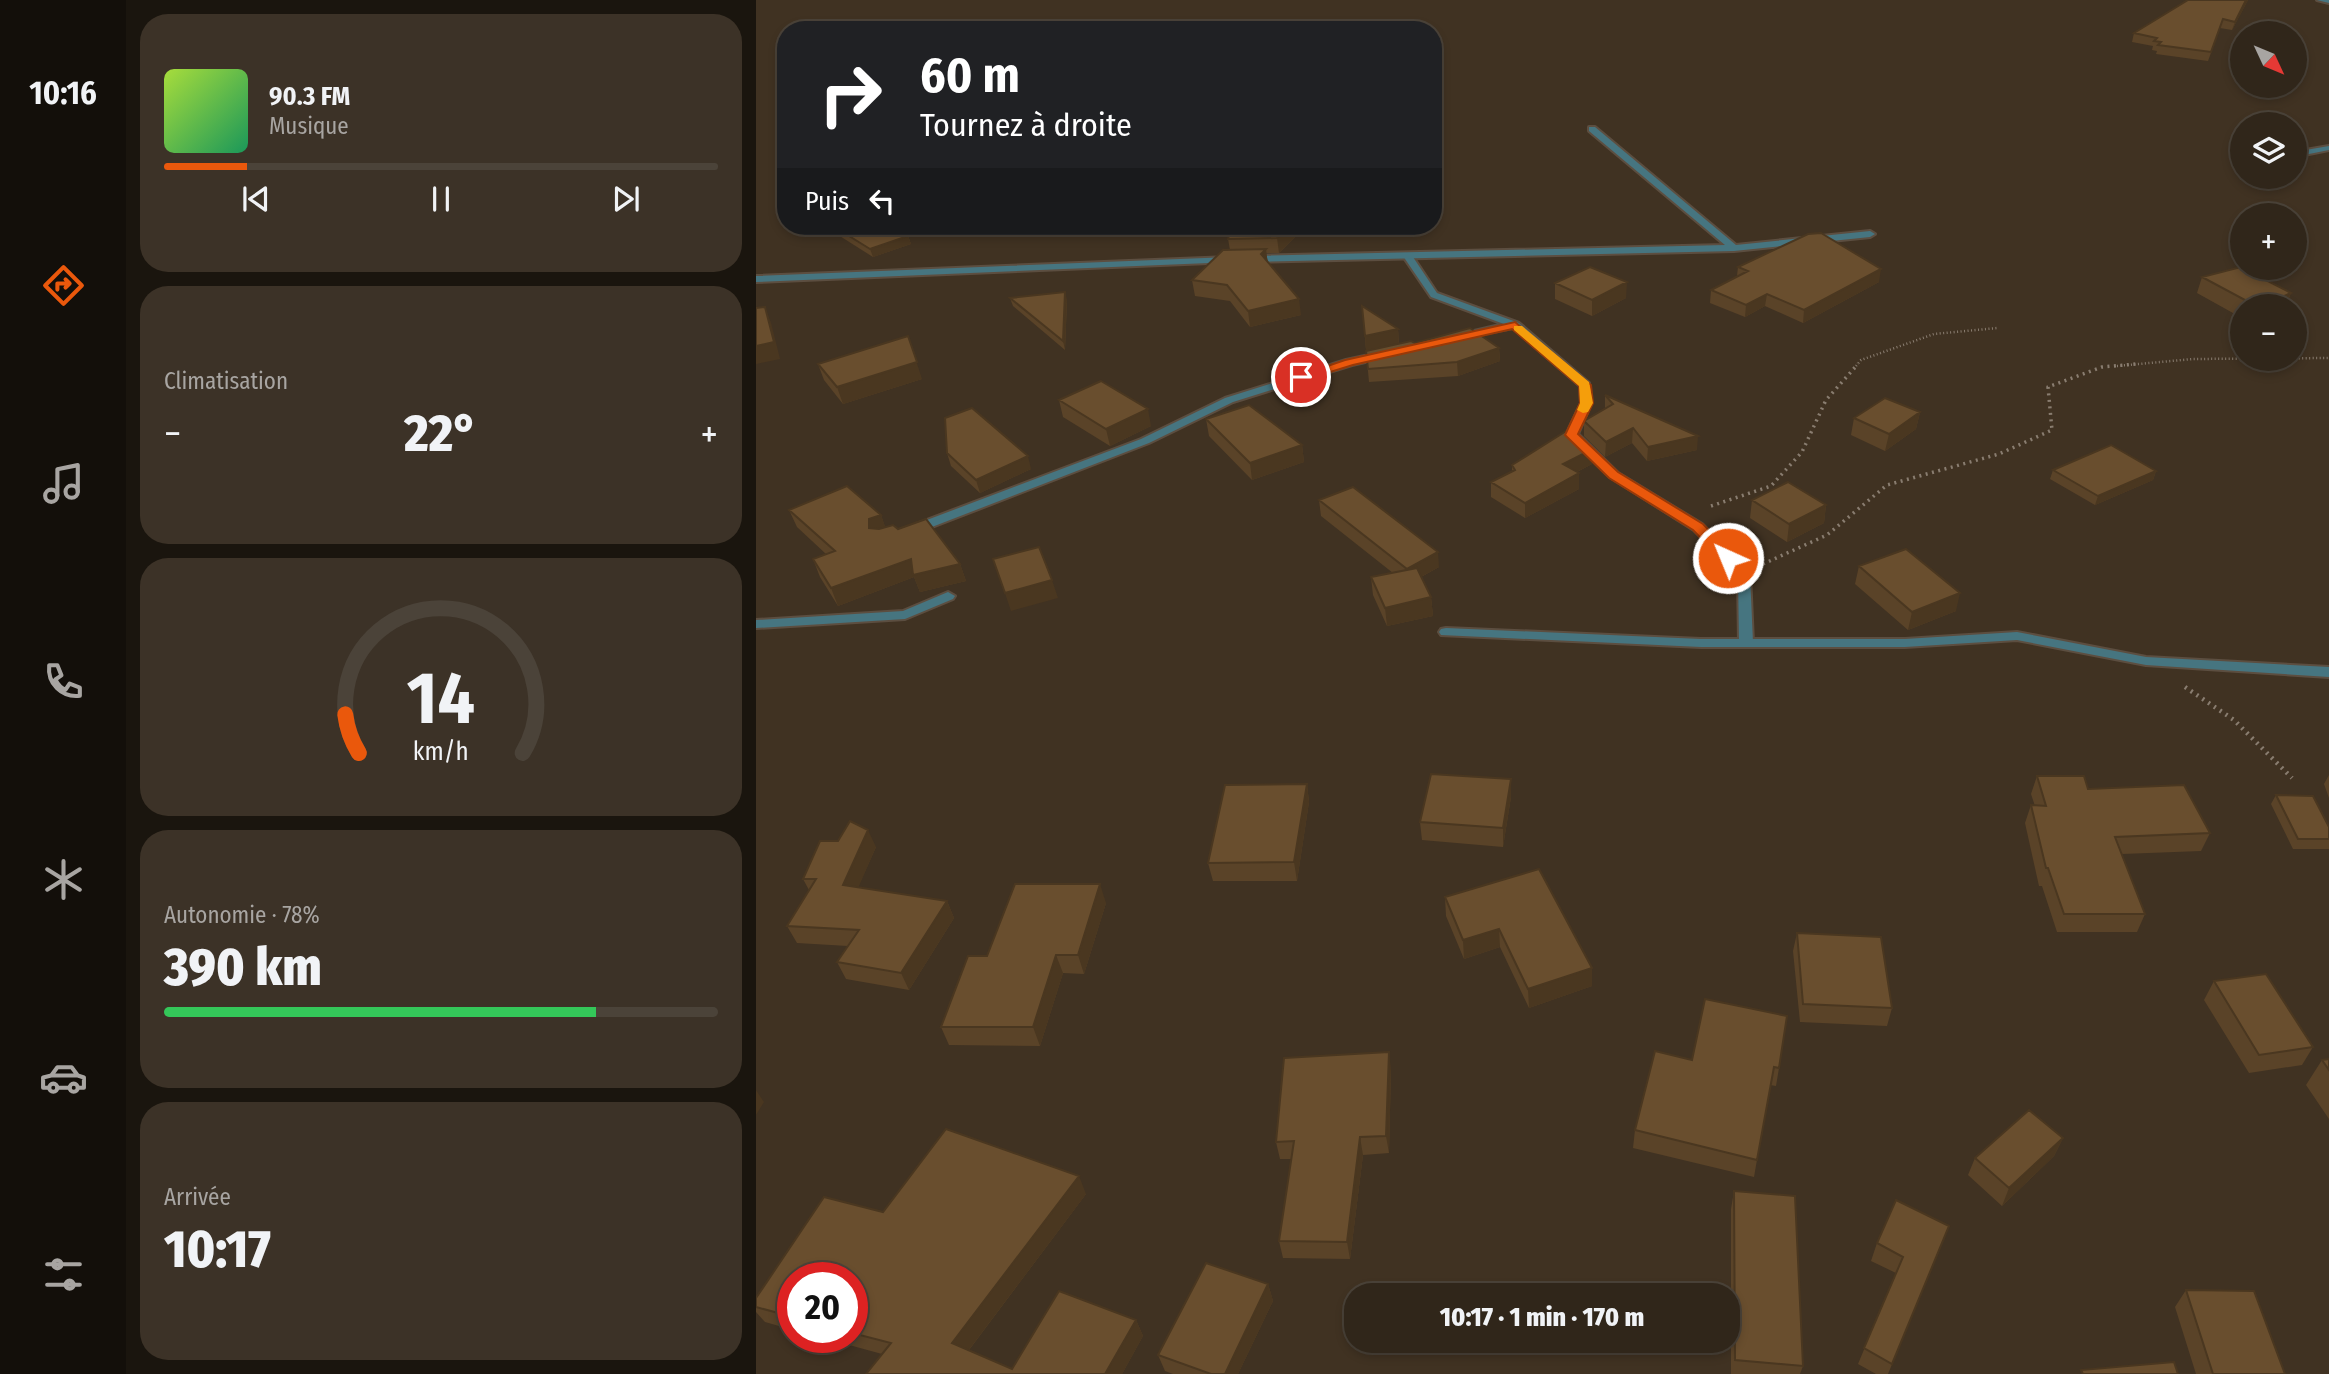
<!DOCTYPE html>
<html lang="fr">
<head>
<meta charset="utf-8">
<style>
	:root { --surface:#30261a; --page:#3c3227; --text:#f1f3f6; --muted:#a8a5a2; --line:#4b4339; --accent:#ea580c }
	body { margin:0; font-family:"Fira Sans Condensed",sans-serif; background:var(--page); color:var(--text); height:100vh; display:flex; flex-direction:column; font-size:26px; white-space:nowrap }
	* { box-sizing:border-box; margin:0 }
	p { font-size:23px; color:var(--muted) }
	.icon { flex:none; width:38px; height:38px; fill:none; stroke:currentColor; stroke-width:2; stroke-linecap:round; stroke-linejoin:round }
	.map { position:relative; flex:1; overflow:hidden }
	.drawer { display:flex; flex-direction:column; gap:14px; padding:14px; background:#1a150e; width:630px }
	.drawer>* { flex:none }
	.banner { position:absolute; left:21px; top:21px; width:665px; height:214px; border-radius:28px; box-shadow:0 4px 10px #0003,0 0 0 2px var(--line); background:#202124; color:#fff; overflow:hidden }
	.needle { width:46px; rotate:134deg }
	.buttons { position:absolute; left:1474px; top:21px; display:grid; gap:14px }
	.buttons a { display:grid; place-items:center; width:77px; height:77px; border-radius:50%; background:var(--surface); box-shadow:0 4px 10px #0003,0 0 0 2px var(--line); font-size:35px }
	.speed { position:absolute; left:21px; top:1262px; display:flex; gap:14px; font-size:35px; font-weight:700; text-align:center }
	.speed>* { display:grid; place-content:center; width:91px; height:91px; border-radius:50%; background:var(--surface); box-shadow:0 4px 10px #0003,0 0 0 2px var(--line); line-height:1 }
	.speed .limit { border:10px solid #d22; background:#fff; color:#111 }
	.pin { position:absolute; display:grid; place-items:center; width:60px; height:60px; color:#fff; margin:-30px; border:4px solid #fff; border-radius:50%; box-shadow:0 2px 7px #0007 }
	.me { position:absolute; width:77px; margin:-38px; rotate:316deg; stroke-linejoin:round; filter:drop-shadow(0 0 5px #0008) }
	.turn { display:flex; align-items:center; gap:24px; height:147px; padding:0 28px; font-size:32px }
	.turn .icon { width:91px; height:91px; stroke-width:2.5 }
	.turn b { display:block; font-size:49px; line-height:60px }
	.then { display:flex; align-items:center; height:66px; padding:0 28px; background:#0003; gap:14px; font-size:26px }
	.big { font-size:52px; font-weight:800; line-height:1.1 }
	.drawer .tile { flex:1; display:flex; flex-direction:column; justify-content:center; gap:10px; min-width:0; padding:0 24px; border-radius:28px; background:var(--page) }
	.drawer .dial { align-items:center; gap:0 }
	.dial svg { height:182px; overflow:visible; fill:none; stroke:var(--line); stroke-width:7; stroke-linecap:round; text-anchor:middle }
	.dial text { fill:var(--text); stroke:none }
	.song { display:flex; align-items:center; gap:21px }
	.cover { width:84px; height:84px; border-radius:10px; background:linear-gradient(135deg,hsl(80 70% 55%),hsl(150 70% 35%)) }
	.played { height:7px; border-radius:4px; background:linear-gradient(90deg,var(--accent) 15%,var(--line) 15%) }
	.keys { display:flex; justify-content:space-around; direction:ltr }
	.heat { display:flex; justify-content:space-between; align-items:center; font-size:38px; direction:ltr }
	.charge { height:10px; border-radius:5px; background:linear-gradient(90deg,#34c759 78%,var(--line) 0) }
	.trip { position:absolute; left:588px; top:1283px; width:396px; height:70px; border-radius:28px; background:var(--surface); box-shadow:0 4px 10px #0003,0 0 0 2px var(--line); font-weight:800; line-height:70px; text-align:center }
	main { display:flex; flex:1; min-height:0 }
	.dock { display:flex; flex-direction:column; width:126px; justify-content:space-around; align-items:center; background:#130f0a; color:var(--muted) }
	.dock .icon { width:49px; height:49px }
	.dock .selected { color:var(--accent) }
	.dock b { font-size:32px; color:var(--text) }
	.map>svg:first-child { display:block }
</style>
</head>
<body>
<main>
<nav class="dock">
<b>10:16</b>
<svg class="icon selected" aria-label="directions" viewBox="0 0 24 24"><path d="M12 3l9 9-9 9-9-9zM9 14v-3h6M13 9l2 2-2 2"/></svg>
<svg class="icon" aria-label="music" viewBox="0 0 24 24"><path d="M9 18V5l10-2v13"/><circle cx="6" cy="18" r="3"/><circle cx="16" cy="16" r="3"/></svg>
<svg class="icon" aria-label="phone" viewBox="0 0 24 24"><path d="M5 4h4l2 5-3 2q2 4 5 5l2-3 5 2v4C11 20 4 13 5 4z"/></svg>
<svg class="icon" aria-label="climate" viewBox="0 0 24 24"><path d="M12 3v18M4 7l16 10M4 17L20 7"/></svg>
<svg class="icon" aria-label="car" viewBox="0 0 24 24"><path d="M5 17H2v-5l4-1 3-4h7l3 4 3 1v5h-3M9 17h6M6 11h13"/><circle cx="7" cy="17" r="2"/><circle cx="17" cy="17" r="2"/></svg>
<svg class="icon" aria-label="filters" viewBox="0 0 24 24"><path d="M4 7h16M4 17h16"/><circle cx="9" cy="7" r="2"/><circle cx="15" cy="17" r="2"/></svg>
</nav>
<section class="drawer">
<div class="tile">
<div class="song"><i class="cover"></i><div><b>90.3 FM</b><p>Musique</p></div></div>
<div class="played"></div>
<div class="keys"><svg class="icon" aria-label="previous" viewBox="0 0 24 24"><path d="M18 5L8 12l10 7zM5 5v14"/></svg><svg class="icon" aria-label="pause" viewBox="0 0 24 24"><path d="M8 5v14M16 5v14"/></svg><svg class="icon" aria-label="next" viewBox="0 0 24 24"><path d="M6 5l10 7-10 7zM19 5v14"/></svg></div>
</div>
<div class="tile"><p>Climatisation</p>
<div class="heat"><a>−</a><b class="big">22°</b><a>+</a></div>
</div>
<div class="tile dial"><svg viewBox="0 0 100 80">
<path d="M14 69A42 42 0 1 1 86 69"/>
<path d="M14 69A42 42 0 0 1 8 52" stroke="#ea580c"/>
<text x="50" y="56" font-size="32" font-weight="700">14</text>
<text x="50" y="72" font-size="11">km/h</text>
</svg></div>
<div class="tile"><p>Autonomie · 78%</p><b class="big">390 km</b><div class="charge"></div></div>
<div class="tile"><p>Arrivée</p><b class="big">10:17</b></div>
</section>
<div class="map">
<svg width="1573" height="1374" viewBox="0 0 1573 1374">
	<rect width="100%" height="100%" fill="#403222"/>
	<g fill="none" stroke-linecap="round" stroke-linejoin="round">
		<g stroke="#5c4e40" stroke-width="4">
			<path id="service" d="M649,254H655L681,293L763,323L833,383L835,403L822,434L862,473L946,524L994,574L997,643L995,646H985L983,643L982,575L938,530L854,477L810,435L825,403L824,386L757,328L701,339V335L748,324L675,297L647,256Z
				M627,352L632,355L631,357L596,365L477,402L393,443L163,532H155L153,529L155,526L385,439L469,398L590,360Z"/>
		</g>
		<g stroke="#5c4e40" stroke-width="4">
			<path id="minor" d="M1561,0H1573V3Z
				M833,127H839L980,245L1114,231L1119,234L1114,237L978,251L494,262L489,259L494,256L969,245L833,131Z
				M1573,146V150L1538,157V152Z
				M474,257L477,258V262L0,282V276Z
				M192,592L199,596L197,599L149,619L0,628V620L147,611Z
				M690,628L945,639H1149L1261,632L1390,657L1573,667V677L1390,665L1261,640L1149,647H945L685,635L683,632L685,629Z"/>
		</g>
		<path stroke="#897d70" stroke-width="2.5" stroke-dasharray="1 2.5" stroke-linecap="butt" d="M1100,366L1105,360L1178,334L1241,328
			M1361,366L1437,359L1573,358"/>
		<path stroke="#897d70" stroke-width="3.5" stroke-dasharray="2 4.5" stroke-linecap="butt" d="M955,506L1015,486L1046,452L1070,400L1102,364
			M1007,564L1071,535L1131,485L1243,454L1296,430L1292,387L1346,367L1380,364"/>
		<path stroke="#897d70" stroke-width="4.5" stroke-dasharray="2 5" stroke-linecap="butt" d="M1429,687L1478,720L1536,778"/>
		<use href="#service" fill="#467580" fill-rule="evenodd"/>
		<use href="#minor" fill="#467580" fill-rule="evenodd"/>
	</g>
	<path fill="#5a4328" d="M1492,0L1476,30L1464,28L1452,61L1400,54L1401,51L1396,50L1397,46L1376,42L1378,33Z
		M76,226H149L146,232L152,236L155,244L117,257L79,233Z
		M475,226H550L523,253H510L512,262L545,315L494,327L474,301L439,296L436,280L474,250L472,239Z
		M982,267L1123,282L1047,323L1009,306L989,317L954,303L955,290L981,276Z
		M1446,277L1535,293L1530,306H1486V318L1441,293Z
		M799,283L870,298L836,316L799,299Z
		M254,298L311,300L309,350L257,306Z
		M606,306L642,329L643,344L659,343L743,348L744,361L702,376L613,382Z
		M62,364L166,379L87,404L68,380Z
		M849,395L941,450L891,461L876,443L849,457L828,436V421L849,408Z
		M303,400L395,426L354,446L307,417Z
		M1164,412L1160,429L1129,451L1095,435L1098,418Z
		M450,419L546,445L548,462L496,480L453,436Z
		M191,453L275,469L224,493L195,466Z
		M836,464L821,472L823,489L769,518L735,497V482L756,471V465Z
		M1297,470L1400,471L1397,480L1339,505L1294,479Z
		M563,500L683,567L665,577L675,597L677,616L631,626L617,595L615,577L637,573L565,516Z
		M996,500L1070,505L1068,523L1031,542L994,518Z
		M33,510L125,515L129,527L142,529L204,564L210,581L164,592L158,577L82,606L64,577L57,559L70,554L41,527Z
		M1103,566L1200,611L1152,630L1099,584Z
		M1573,775V798L1568,784Z
		M1281,776L1332,789L1454,833L1445,851L1366,854L1389,914L1381,932H1301L1286,886H1283L1269,823L1275,805L1279,806L1275,794Z
		M551,784L553,802L541,881H457L452,863Z
		M1520,795L1573,827V849H1537L1515,804Z
		M755,797L747,847L666,840L664,822Z
		M82,841L120,847L102,887L191,901L198,918L153,990L90,979L81,962L92,946L41,943L31,926L53,890L47,879Z
		M689,897L836,986L773,1008L744,947L708,959L690,916Z
		M350,903L328,974L307,973L284,1046L193,1045L185,1027L231,956Z
		M1041,933L1136,1008L1131,1026L1044,1022L1037,951Z
		M1458,981L1557,1047L1546,1065L1493,1073L1448,1000Z
		M949,999L1023,1068L1020,1086L1014,1085L998,1177L877,1148L879,1130L936,1060Z
		M1573,1059V1119L1550,1085L1566,1060Z
		M635,1070L633,1153L607,1155L594,1259L527,1258L523,1241L535,1159H524L520,1142Z
		M1307,1138L1298,1156L1246,1206L1212,1175L1219,1158Z
		M978,1191L1047,1366L1044,1374H975V1209Z
		M330,1194L213,1350L256,1369L380,1320L387,1336L366,1374H110L126,1354L64,1337H96V1278H37V1330L9,1322L0,1312V1298L127,1212Z
		M1193,1226L1132,1374H1120L1102,1364L1140,1273L1115,1261L1121,1243Z
		M512,1284L517,1301L482,1374H417L409,1371L402,1355Z
		M1430,1290L1529,1374H1440L1419,1307Z"/>
	<path fill="#4a3720" d="M1490,0H1492L1476,30L1479,22Z
		M135,226H149L146,232Z
		M533,226H550L523,253L521,238Z
		M152,236L155,244L117,257L114,249Z
		M510,249L512,265L505,254Z
		M1125,269L1123,282L1047,323L1048,310Z
		M871,282L870,298L836,316V300Z
		M309,292L311,300L309,350L307,341Z
		M1535,293L1530,306H1505Z
		M1011,294L1009,306L989,317L990,305Z
		M543,299L545,315L494,327L492,311Z
		M9,307L15,323L24,359L0,364V346Z
		M642,329L643,345L610,353L609,336Z
		M152,336L166,379L87,404L81,387Z
		M743,348L744,361L702,376L701,362Z
		M392,409L395,426L354,446L350,429Z
		M1164,412L1160,429L1129,451L1133,434Z
		M877,428L876,443L849,457L850,442Z
		M942,436L941,450L891,461L892,447Z
		M546,445L548,462L496,480L494,463Z
		M837,449L836,464L807,479V464Z
		M272,456L275,469L224,493L220,480Z
		M1400,471L1397,480L1339,505L1342,496Z
		M823,473V489L769,518V503Z
		M1070,505L1068,523L1031,542L1033,524Z
		M125,515L131,532L113,528V519Z
		M682,552L683,567L652,584L651,569Z
		M155,559L204,564L210,581L164,592L158,577L82,606L75,588Z
		M296,580L302,598L255,611L249,593Z
		M1204,593L1200,611L1152,630L1156,612Z
		M675,597L677,616L631,626L629,608Z
		M755,779V797L747,847V828Z
		M551,784L553,802L541,881L538,862Z
		M112,830L120,847L96,902L87,885Z
		M344,884L350,903L328,974L322,955Z
		M191,901L198,918L153,990L145,973Z
		M743,929L744,947L708,959L707,940Z
		M300,955L307,973L284,1046L277,1027Z
		M836,968V986L773,1008L772,989Z
		M633,1052L635,1070L633,1153L630,1136Z
		M0,1090L8,1102L0,1115Z
		M604,1137L607,1155L594,1259L591,1242Z
		M1307,1138L1298,1156L1246,1206L1253,1188Z
		M323,1176L330,1194L206,1359L196,1343Z
		M512,1284L517,1301L482,1374H469Z
		M380,1320L387,1336L366,1374H349Z"/>
	<path fill="#694e2e" stroke="#4a3720" stroke-width="2" d="M1432,0H1490L1479,22L1467,19L1455,52L1402,45L1405,42L1398,41L1401,38L1378,33Z
		M77,226H136L152,236L114,249Z
		M475,226H533L521,238L472,239Z
		M1065,233L1125,269L1048,310L1011,294L990,305L955,290L992,271L982,267L1052,234Z
		M510,249L505,254L543,299L492,311L471,285L436,280L467,250Z
		M834,267L871,282L836,300L799,283Z
		M1485,267L1486,268L1535,293L1505,306H1500L1446,277Z
		M309,292L307,341L254,298Z
		M606,306L642,329L609,336Z
		M9,307L18,342L0,346V308Z
		M714,328L743,348L701,362L612,369L610,351L655,341L659,343Z
		M152,336L161,362L81,387L62,364Z
		M345,381L392,409L350,429L303,400Z
		M849,395L942,436L892,447L877,428L850,442L828,421L857,404Z
		M1129,398L1164,412L1133,434L1098,418Z
		M493,405L546,445L494,463L450,419Z
		M216,408L272,456L220,480L191,453L189,418Z
		M815,428L837,449L807,464L823,473L769,503L735,482L759,470L756,465Z
		M1355,445L1400,471L1342,496L1297,470Z
		M1032,482L1070,505L1033,524L996,500Z
		M91,486L125,515L113,519V528L123,529L137,525L142,529L170,519L204,564L157,575L155,559L75,588L57,559L79,551L33,510Z
		M597,487L682,552L651,569L563,500Z
		M283,547L296,580L249,593L237,559Z
		M1150,549L1204,593L1156,612L1103,566Z
		M661,568L675,597L629,608L615,577Z
		M675,774L755,779L747,828L664,822Z
		M1281,776H1328L1332,789L1428,785L1454,833L1359,837L1389,914H1308L1292,868H1290L1275,805L1290,806Z
		M551,784L538,862L452,863L469,785Z
		M1520,795L1557,796L1573,827V839H1542Z
		M94,821L112,830L87,885L191,901L145,973L81,962L103,930L31,926L60,879H47L64,841H82Z
		M783,869L836,968L772,989L743,929L707,940L689,897Z
		M259,884H344L322,955H300L277,1027H185L212,956H231Z
		M1041,933L1125,937L1136,1008L1047,1004Z
		M1510,974L1557,1047L1503,1055L1458,981Z
		M949,999L1031,1016L1023,1068L1018,1067L1001,1160L879,1130L899,1051L936,1060Z
		M633,1052L630,1136L604,1137L591,1242L523,1241L538,1141L520,1142L528,1058Z
		M1573,1059V1070L1566,1060Z
		M1273,1110L1307,1138L1253,1188L1219,1158Z
		M190,1129L323,1176L196,1343L256,1369L303,1291L380,1320L349,1374H110L135,1343L96,1333V1278H37V1317L0,1307V1298L68,1197L127,1212Z
		M978,1191L1039,1196L1047,1366L979,1360Z
		M1140,1200L1193,1226L1136,1364L1108,1348L1147,1257L1121,1243Z
		M450,1263L512,1284L469,1374H455L402,1355Z
		M1430,1290L1498,1291L1529,1374H1457Z
		M1418,1362L1422,1374H1327L1325,1370Z"/>
	<path fill="#ea580c" stroke="#983908" stroke-width="2" d="M759,322L835,385L837,403L822,434L862,472L947,524L977,555V561H967L937,530L853,478L811,437L809,435L824,403L823,386L756,329L597,365L545,381L539,377L589,360Z"/>
	<path fill="#f59e0b" d="M758,326H766L833,382L837,403L832,412L827,413L821,410L824,403L823,386L758,330Z"/>
</svg>
<div class="buttons">
<a><svg class="needle" viewBox="-14 -14 28 28"><path d="M0-13l5 13h-10z" fill="#e53935"/><path d="M0 13l5-13h-10z" fill="#a8a5a2"/></svg></a>
<a><svg class="icon" aria-label="layers" viewBox="0 0 24 24"><path d="M12 4l9 5-9 5-9-5zM3 14l9 5 9-5"/></svg></a>
<a>+</a>
<a>−</a>
</div>
<div class="speed"><div class="limit">20</div></div>
<div class="pin" style="left:545px;top:377px;background:#d93025"><svg class="icon" aria-label="arrive" viewBox="0 0 24 24"><path d="M6 21V4h12l-3 4 3 4H6"/></svg></div>
<svg class="me" style="left:972px;top:558px" viewBox="-20 -20 40 40"><circle r="17" fill="#ea580c" stroke="#fff" stroke-width="3"/><path d="M0-11L8 9 0 5-8 9z" fill="#fff"/></svg>
<div class="trip">10:17 · 1 min · 170 m</div>
<div class="banner">
<div class="turn"><svg class="icon" aria-label="right" viewBox="0 0 24 24"><path d="M7 20v-9h11M14 6l5 5-5 5"/></svg><div><b>60 m</b>Tournez à droite</div></div>
<div class="then">Puis<svg class="icon" aria-label="left" viewBox="0 0 24 24"><path d="M17 20v-9H6M10 6l-5 5 5 5"/></svg></div>
</div>
</div>
</main>
</body>
</html>
